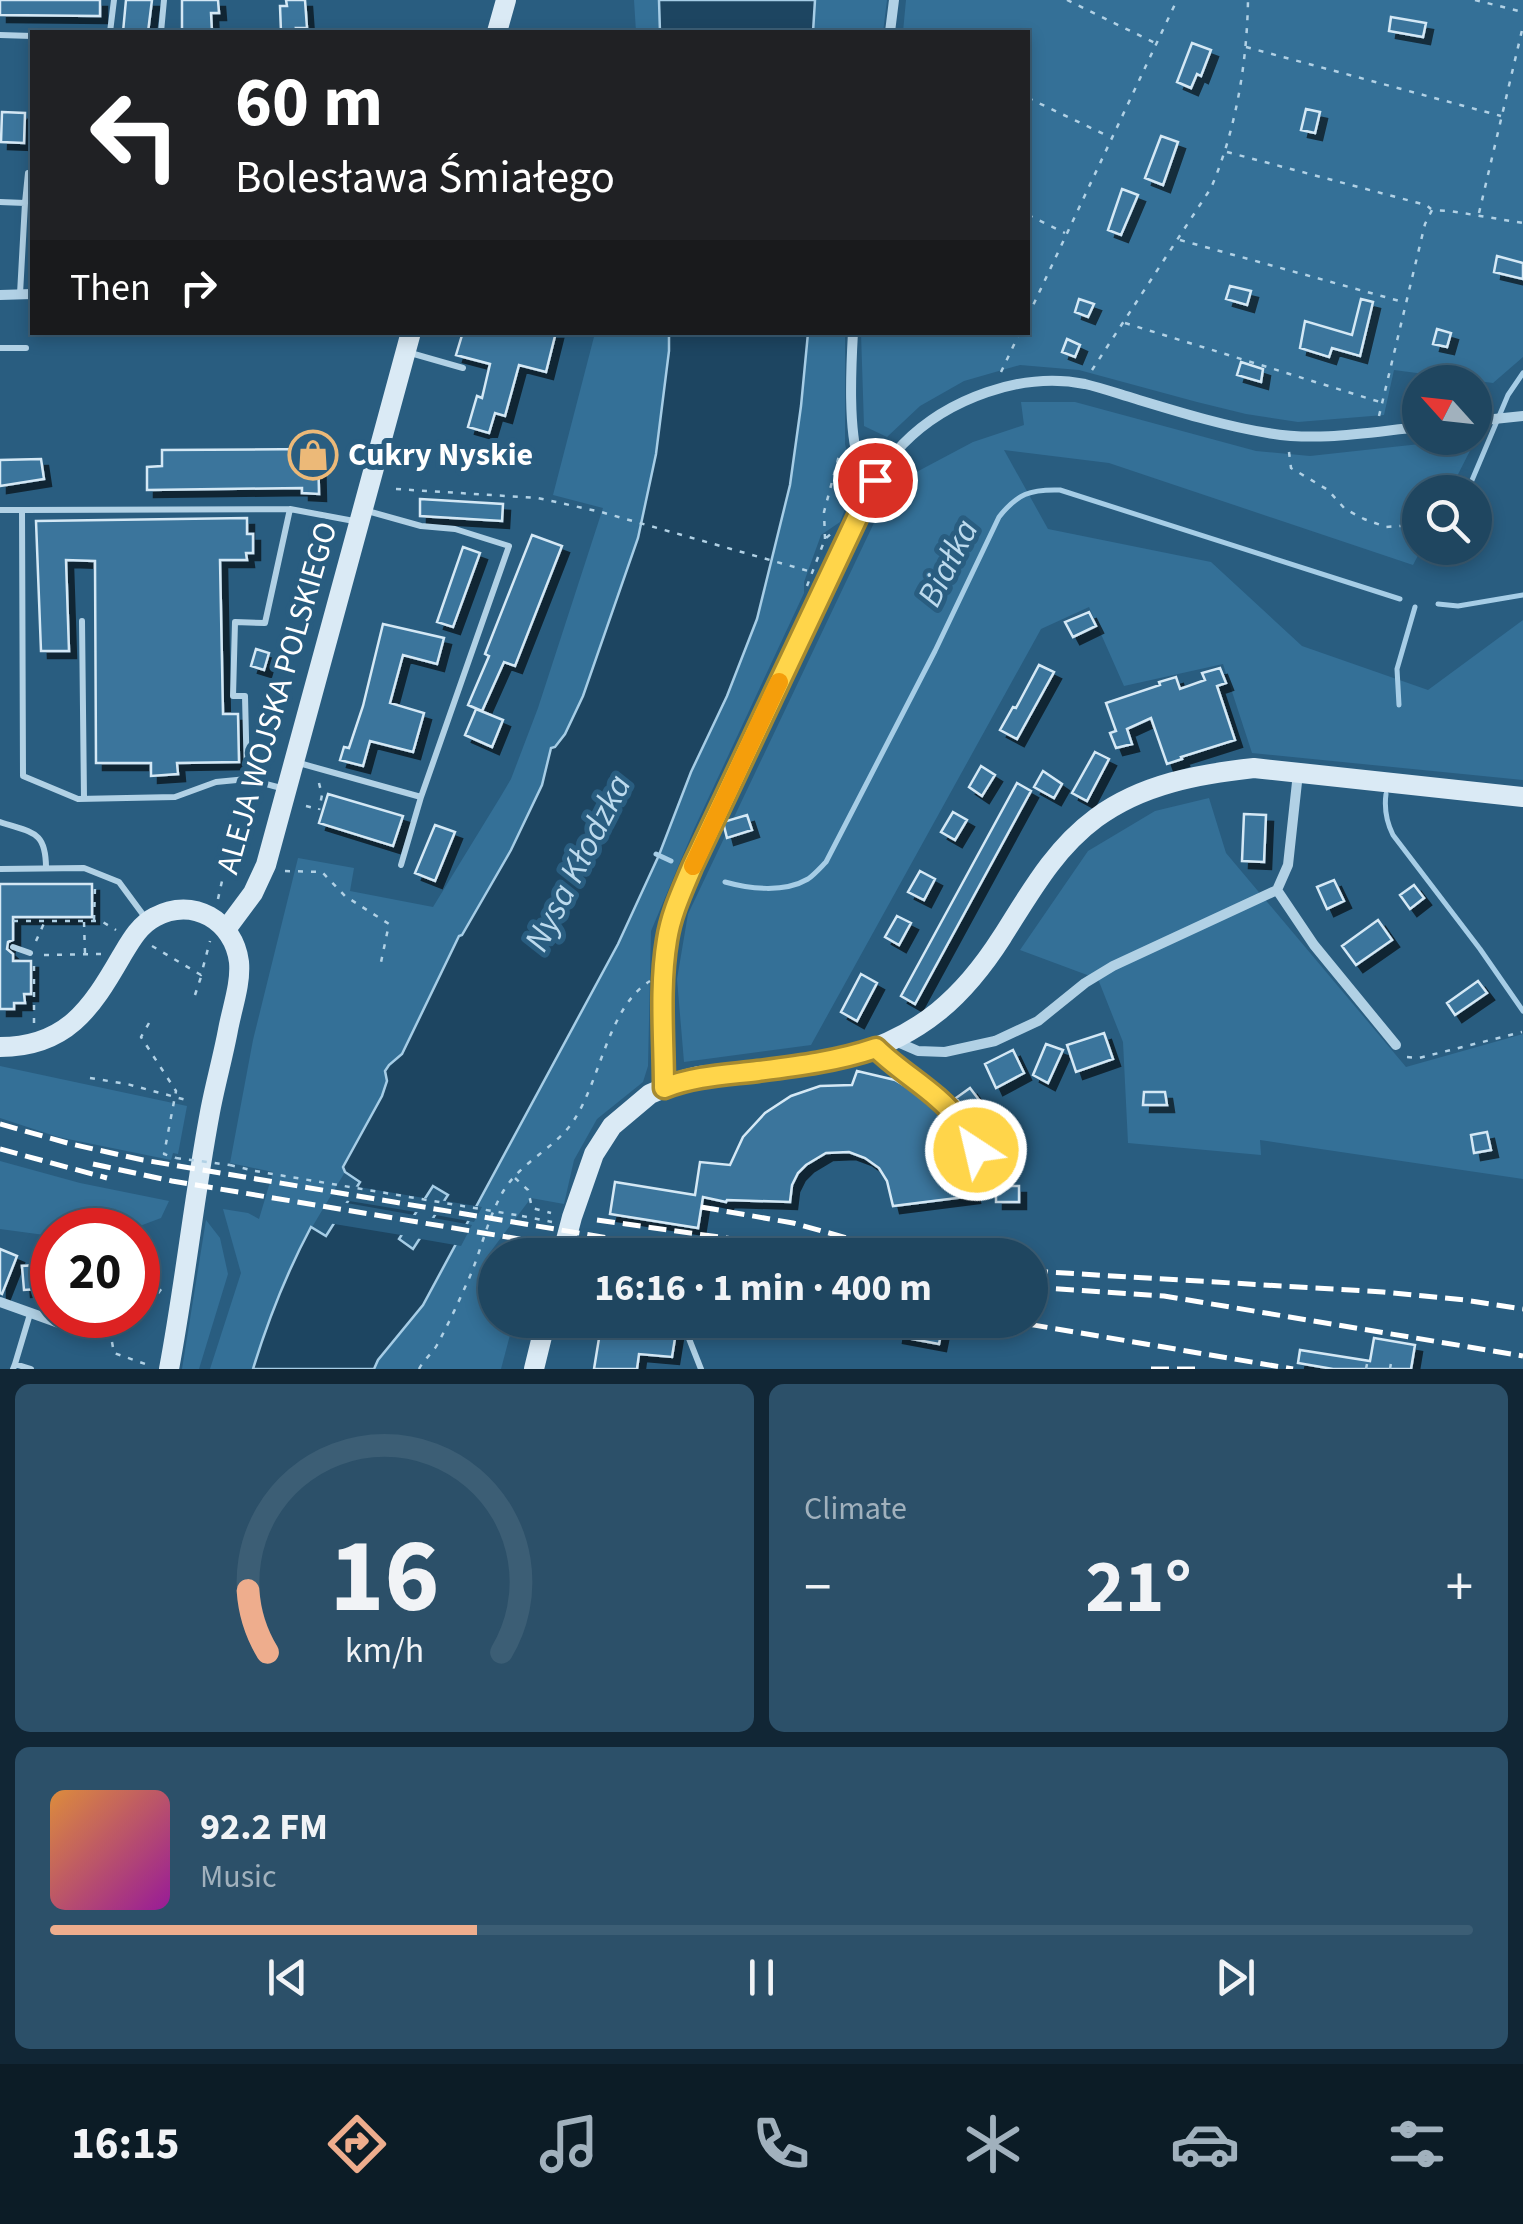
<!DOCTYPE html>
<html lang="en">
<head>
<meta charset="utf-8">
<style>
	:root { --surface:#1f4660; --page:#2c5069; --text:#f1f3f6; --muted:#a1b1bd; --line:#3c5e75; --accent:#eead8d }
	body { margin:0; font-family:"Source Sans 3",sans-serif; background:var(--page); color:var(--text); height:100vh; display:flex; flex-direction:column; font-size:38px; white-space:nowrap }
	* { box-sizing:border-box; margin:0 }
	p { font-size:32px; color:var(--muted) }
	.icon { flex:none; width:55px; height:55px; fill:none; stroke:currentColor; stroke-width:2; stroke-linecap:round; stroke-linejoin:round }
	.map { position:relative; height:1369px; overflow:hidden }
	.side { display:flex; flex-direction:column; gap:15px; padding:15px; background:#112635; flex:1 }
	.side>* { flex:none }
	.banner { position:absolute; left:30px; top:30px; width:1000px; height:305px; border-radius:0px; box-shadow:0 5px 15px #0003,0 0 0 2px var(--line); background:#202124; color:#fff; overflow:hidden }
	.needle { width:65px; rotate:297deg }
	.controls { position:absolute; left:1402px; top:365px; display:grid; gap:20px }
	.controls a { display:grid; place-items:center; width:90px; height:90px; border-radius:50%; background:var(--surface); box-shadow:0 5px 15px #0003,0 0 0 2px var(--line); font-size:50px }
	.speed { position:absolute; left:30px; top:1208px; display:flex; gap:20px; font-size:50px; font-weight:700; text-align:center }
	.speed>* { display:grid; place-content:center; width:130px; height:130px; border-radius:50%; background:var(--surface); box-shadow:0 5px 15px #0003,0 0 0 2px var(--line); line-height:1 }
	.speed .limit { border:15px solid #d22; background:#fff; color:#111 }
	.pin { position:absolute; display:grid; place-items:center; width:85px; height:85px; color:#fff; margin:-42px; border:5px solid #fff; border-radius:50%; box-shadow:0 2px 10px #0007 }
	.me { position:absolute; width:110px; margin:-55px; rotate:325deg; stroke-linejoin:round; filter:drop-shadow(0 0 8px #0008) }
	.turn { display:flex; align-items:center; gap:35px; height:210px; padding:0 40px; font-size:45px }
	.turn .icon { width:130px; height:130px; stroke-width:2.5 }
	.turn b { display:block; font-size:70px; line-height:85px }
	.then { display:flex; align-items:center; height:95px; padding:0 40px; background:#0003; gap:20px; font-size:38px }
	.big { font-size:75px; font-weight:700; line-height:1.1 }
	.side .card { flex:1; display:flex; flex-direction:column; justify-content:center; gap:15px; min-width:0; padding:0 35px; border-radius:15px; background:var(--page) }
	.side .dial { align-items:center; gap:0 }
	.dial svg { height:260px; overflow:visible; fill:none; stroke:var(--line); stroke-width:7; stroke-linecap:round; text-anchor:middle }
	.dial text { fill:var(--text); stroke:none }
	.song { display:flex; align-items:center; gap:30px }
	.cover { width:120px; height:120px; border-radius:15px; background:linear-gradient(135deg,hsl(30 70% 55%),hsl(300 70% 35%)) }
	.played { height:10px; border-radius:5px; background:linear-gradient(90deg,var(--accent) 30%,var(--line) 30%) }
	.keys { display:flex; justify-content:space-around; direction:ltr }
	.heat { display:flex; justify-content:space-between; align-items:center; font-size:55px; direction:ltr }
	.side .tiles { flex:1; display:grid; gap:15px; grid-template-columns:1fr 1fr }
	.card:last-child { grid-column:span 2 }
	.trip { position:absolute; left:478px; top:1238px; width:570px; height:100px; border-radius:50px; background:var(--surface); box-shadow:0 5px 15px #0003,0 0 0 2px var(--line); font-weight:700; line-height:100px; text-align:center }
	.tabs { display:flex; height:160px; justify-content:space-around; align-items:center; background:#0c1c26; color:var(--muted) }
	.tabs .icon { width:70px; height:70px }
	.tabs .selected { color:var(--accent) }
	.tabs b { font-size:45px; color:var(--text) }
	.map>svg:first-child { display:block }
</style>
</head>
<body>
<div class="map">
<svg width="1523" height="1369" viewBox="0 0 1523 1369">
	<defs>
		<filter id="shadow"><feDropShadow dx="7" dy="7" stdDeviation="0" flood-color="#0009"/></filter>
	</defs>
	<rect width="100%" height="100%" fill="#295d80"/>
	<path fill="#347097" d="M634,0H659L660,32H636Z
		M815,0H887L883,32H813Z
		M906,0H1523V357L1493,383L1394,370L1384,415L1298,422L1246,414L1197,402L1079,370L1020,365L964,381L920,406L887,437L864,426L861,333L1028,332V32H903Z
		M595,333H669V351L656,454L638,538L583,696L565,734L555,748H551L542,785L511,850L462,935L459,937L402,1054L389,1065L386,1070L387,1081L382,1096L343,1167L345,1172L299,1249L265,1331L253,1369H210L241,1273L223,1209L248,1213L259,1219L273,1172L230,1163L253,1040L298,858L354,868L350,891L433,907L501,796L511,779L538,708L603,508L553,495Z
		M808,333H845V444L855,484L852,494L843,490L838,500L847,504L840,522L821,535L804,582V593L694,829L651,931L648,1066L643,1082L597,1119L574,1160L564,1204L531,1198L488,1255L495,1257V1320H514L501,1369H374L378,1360L424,1305L618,944L659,855L691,772L727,696L757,619L790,485L801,406Z
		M1021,402H1075L1256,451L1310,456L1475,438L1478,435L1449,492H1420V548H1422L1413,565L1109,463L1004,450L1048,529L1211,562L1302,646L1428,690L1523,620V780L1252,753L1223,664L1124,686L1089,607L1041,629L811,1045L684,1062L677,979L688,914L892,485L973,442L1024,425Z
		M1209,798L1226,853L1406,1067L1523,1034V1179L1260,1140L1261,1155L1128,1143L1123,1042L1098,979L1020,950L1088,851L1155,811Z
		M0,1066L187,1106L178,1154L173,1153L171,1160L58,1137L0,1118Z
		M0,1161L80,1183L169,1201L161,1218L129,1230H52V1236L0,1229Z
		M206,1220L220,1238L228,1274L199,1369H182Z"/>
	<path fill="#1d4561" stroke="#a6cde6" stroke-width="2.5" fill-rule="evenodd" d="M659,0H815L813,32H660Z
		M669,333H808L801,406L790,485L757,619L727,696L691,772L659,855L618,944L423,1305L378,1360L374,1369H253C268,1320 287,1272 311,1227L326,1236L360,1182L345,1172L343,1167L382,1096L387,1081L385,1071L389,1065L402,1054L459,936L462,935L511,850L542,785L551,748L555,747L565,734L583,696L638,538L656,454L669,351ZM433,1186L448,1195L413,1249L399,1239Z"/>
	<path fill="#295d80" d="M352,1185L353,1186L430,1199L422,1213L343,1200Z
		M439,1200L482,1207L474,1222L430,1214Z
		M341,1202L420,1216L407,1236L328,1223Z
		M428,1217L472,1225L461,1246L415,1238Z"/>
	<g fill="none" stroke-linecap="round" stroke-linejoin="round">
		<path stroke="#a6cde6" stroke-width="5" d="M1467,492L1508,395L1523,373
			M1439,557L1443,548
			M1438,604L1458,606L1523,595
			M1399,705L1397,669L1415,607
			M1386,794C1384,809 1386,821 1393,835L1480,949L1523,1011
			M656,854L671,861
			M725,882C750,889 784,893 808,879C814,875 821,867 826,862L935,651L999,517C1017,494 1030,489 1060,490L1400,599"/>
	</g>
	<path fill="#3a759c" stroke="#d4e8f5" stroke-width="2.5" filter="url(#shadow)" d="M0,0H100V16L0,15Z
		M126,0H152L148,32H123Z
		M182,0H218L219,13H211L212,32H182Z
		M286,0H305L307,28H296L297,32H281L280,6H287Z
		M1391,17L1426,23L1423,37L1389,31Z
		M1192,43L1211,50L1201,76L1197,74L1191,88L1177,82Z
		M1306,109L1320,112L1315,133L1301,130Z
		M2,112L25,113L24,143L1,142Z
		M1161,136L1178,142L1163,185L1145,178Z
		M1122,189L1138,195L1121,235L1108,230Z
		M1497,256L1523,263V279L1494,272Z
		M1230,286L1251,291L1247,305L1226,299Z
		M1079,299L1094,304L1088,317L1075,312Z
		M1361,299L1373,302L1360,356L1332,348L1329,357L1300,348L1305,321L1352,335Z
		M1437,329L1451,333L1447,347L1433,344Z
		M463,332H556L546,372L519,365L505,416L495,413L489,433L468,427L477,396L482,398L490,364L456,355Z
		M1067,339L1080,345L1075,357L1062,352Z
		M1241,362L1263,369L1261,382L1237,375Z
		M318,449L319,494L302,493V488L147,490V467L162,466V450Z
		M41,459L44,479L0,486V460Z
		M420,499L503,504L502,521L420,516Z
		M247,518V534H253V553H246L247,560H220L223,714H238L239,762L177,763L178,774L151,776V763H96L95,561L66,560L69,651H41L36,521Z
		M532,535L562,546L515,666L504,662L482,711L468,705L489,656L485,654Z
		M463,547L480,553L453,627L437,622Z
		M1089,612L1096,626L1073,637L1065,622Z
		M383,624L444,638L437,664L403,655L390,703L424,713L413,752L370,741L363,766L340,760L344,747L349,748L363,706Z
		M256,649L269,653L264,670L251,666Z
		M1039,665L1054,672L1017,739L1000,730L1013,707L1016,708Z
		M1220,668L1226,683L1217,686L1235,740L1181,757L1182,759L1167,764L1151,718L1127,729L1132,744L1116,748L1110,733L1116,731L1106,703L1160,685L1159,682L1176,677L1180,689L1205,680L1202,673Z
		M476,709L503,720L492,747L465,735Z
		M1095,752L1109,759L1087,801L1072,793Z
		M981,766L995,775L982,796L969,787Z
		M1043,771L1062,784L1054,798L1034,787Z
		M1017,783L1031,791L915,1004L901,996Z
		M328,794L403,816L393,846L319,823Z
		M953,812L967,820L955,840L941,832Z
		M1244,814L1266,815L1264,862L1242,861Z
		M747,815L752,830L727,838L723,822Z
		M435,825L455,832L435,881L415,873Z
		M920,871L935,879L924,900L908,892Z
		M1334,880L1344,901L1327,909L1317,887Z
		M0,884H92V917H13V940L8,942L7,949L13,954V961H31V994H24L25,1003H14V1009H0Z
		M1414,885L1424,898L1410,909L1400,895Z
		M897,916L911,923L899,945L885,937Z
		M1378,920L1392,940L1356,965L1342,946Z
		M861,974L877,983L857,1021L841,1012Z
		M1478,981L1487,993L1455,1015L1447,1003Z
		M1104,1033L1113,1059L1076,1072L1067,1045Z
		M1046,1044L1063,1050L1048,1083L1033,1075Z
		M1013,1050L1024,1073L996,1088L985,1064Z
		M857,1071L895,1080L926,1099L937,1112L940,1110L943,1114L965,1158L973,1196L893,1206L887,1181L879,1168L865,1158L849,1152L826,1153L806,1165L798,1173L792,1185L790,1202L727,1200L726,1202L703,1197L698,1228L610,1214L615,1182L695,1195L700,1162L730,1165L743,1137L765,1113L791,1096L820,1086L852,1085Z
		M970,1088L998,1125L984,1135L956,1098Z
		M1144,1092H1165L1167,1105H1143Z
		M1487,1132L1491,1150L1474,1153L1471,1135Z
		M996,1186H1019V1202H996Z
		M0,1249L17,1256L2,1294L0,1293Z
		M52,1264V1288L24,1290L22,1266Z
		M602,1320L676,1332L672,1357L639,1354L637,1369H594Z
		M898,1322L942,1329L939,1344L896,1336Z
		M1374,1338L1415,1345L1411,1369H1333L1298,1363L1300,1350L1370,1361Z"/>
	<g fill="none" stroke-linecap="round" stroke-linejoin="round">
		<path stroke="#b1d1e5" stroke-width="2.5" stroke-dasharray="5 8" stroke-linecap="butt" d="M1067,0L1155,43
			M1475,0L1523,12
			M1246,47L1501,116
			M1028,98L1110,137
			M1227,152L1426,205L1431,209
			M1479,213L1523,26
			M1028,215L1065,233
			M1180,240L1403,302
			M1028,316L1177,0
			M1125,323L1380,402
			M429,333L439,336
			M1092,370L1211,188C1236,130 1247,63 1248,0
			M1001,372L1020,332
			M1379,416L1425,224L1432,210L1450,211L1523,223
			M1289,452L1291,468L1328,490L1345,509L1364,519L1386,527L1413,525L1420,515
			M396,489L538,498L601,512L812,572
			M825,539L824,512L840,452
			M807,586L825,539L833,532
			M319,783L322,795L319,810
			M306,806L318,809
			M285,871L322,872L345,896L389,924L380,967
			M218,899L222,881
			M94,920L95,888
			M13,921H101L116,930
			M84,922L85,954
			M36,941L45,921
			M152,946L201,975L210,941
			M44,955L101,954
			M34,966V1023
			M195,995L201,977
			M149,1023L141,1037L176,1091L164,1154L176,1158
			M1407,1057L1419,1058L1522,1032
			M90,1078L127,1084L190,1101
			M230,1165L255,1171
			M515,1178L528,1190L532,1208L551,1213
			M522,1216L552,1222
			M138,1309L153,1300L162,1288
			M112,1342L114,1353L148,1365
			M419,1369C424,1359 432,1354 437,1345C448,1325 458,1303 467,1283C481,1253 487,1218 504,1190C522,1161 556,1148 574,1120C601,1079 608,1007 650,981
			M1366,1369L1368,1359
			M1390,1369L1391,1363"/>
		<path stroke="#b1d1e5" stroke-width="6" d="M110,32L114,0
			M161,32L164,0
			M0,35L32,36
			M0,202L25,203L20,294
			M25,203L28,173
			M0,348H26
			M407,352L463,368
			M290,509L22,510L23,776L78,799L175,797L216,782L247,779L245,696H233L235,622L265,623L290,509L354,521
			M0,510H22
			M82,621L84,798
			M299,763L421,797L509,546L455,529L421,526L364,510
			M247,779L285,789
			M0,822C32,833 46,830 46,868
			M401,865L421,797
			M0,869L84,868L119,882L147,920
			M13,947L30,953
			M879,1052C904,1077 938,1093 959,1121C966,1130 970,1140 975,1149
			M679,1320L684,1326L701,1369
			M15,1364L30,1314
			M13,1369L15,1364L31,1369"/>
		<path stroke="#b1d1e5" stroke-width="10" d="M890,32L894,0
			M0,295L32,294
			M853,332C851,368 848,430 859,462C862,470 868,475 875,480
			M1475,421L1523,416
			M1298,773L1288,865L1277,890L1314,945L1396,1045
			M895,1041L918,1051L945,1052L995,1041L1038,1021L1085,983L1113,966L1277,890
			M664,1086C664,1039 660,990 666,943C670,916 682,892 692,867L848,535C864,503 878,470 903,444C947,399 1022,371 1085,384C1102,388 1119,394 1136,399C1179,412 1224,426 1268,433C1319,442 1370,432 1420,427
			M0,1302L84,1332L111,1329"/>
		<path stroke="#daeaf5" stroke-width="20" d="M497,32L506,0
			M227,928L253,893L266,865L411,332
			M0,1047C66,1047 91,1009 121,957C130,942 139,925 155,917C193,896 234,921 239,962C241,984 232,1008 228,1030C223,1057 215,1085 210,1112C194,1197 185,1284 169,1369
			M562,1255L572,1217L594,1154L612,1126L650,1094L683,1080L699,1076L758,1071L851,1056C921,1035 963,998 1002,937C1030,893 1054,849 1096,818C1142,784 1199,774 1254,768L1523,797
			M534,1369L546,1320"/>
		<path stroke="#fff" stroke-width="5" stroke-dasharray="18 8" stroke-linecap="butt" d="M0,1124L71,1144L143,1160L710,1255
			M0,1149L107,1178
			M93,1164L172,1181L615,1255
			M701,1207L793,1223L876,1246L919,1255
			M597,1220L848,1255
			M1030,1271L1383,1292L1465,1300L1523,1309
			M1030,1287L1164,1296L1523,1356
			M943,1320L1017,1333
			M1004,1320L1293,1369
			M1151,1369H1199"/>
		<path stroke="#b1d1e5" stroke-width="2.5" stroke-dasharray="5 8" stroke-linecap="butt" d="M176,1158L230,1165
			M255,1171L522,1216"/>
	</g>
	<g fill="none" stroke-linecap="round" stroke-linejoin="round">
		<g stroke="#a68a30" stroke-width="25">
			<path id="route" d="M875,480L692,867C682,891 671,914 667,940C659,988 664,1039 664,1088C695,1076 725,1075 758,1071C798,1066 838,1061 876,1048C902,1074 938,1092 960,1122C966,1130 970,1140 976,1150"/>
		</g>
		<use href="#route" stroke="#ffd54a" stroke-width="18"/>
		<path stroke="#f59e0b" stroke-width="18" d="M693,866L779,682"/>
	</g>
	<defs>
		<g id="shop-ring" transform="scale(2.5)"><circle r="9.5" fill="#295d80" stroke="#ecb978" stroke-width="1.5"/><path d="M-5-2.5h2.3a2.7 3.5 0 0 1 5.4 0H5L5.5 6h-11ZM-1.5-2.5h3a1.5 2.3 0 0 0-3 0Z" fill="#ecb978"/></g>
	</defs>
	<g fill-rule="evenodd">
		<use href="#shop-ring" x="313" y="455"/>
	</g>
	<g text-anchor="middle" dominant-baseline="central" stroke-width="10" stroke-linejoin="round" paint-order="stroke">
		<g font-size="32" font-weight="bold" fill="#fff" stroke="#295d80" text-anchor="start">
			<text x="348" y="455">Cukry Nyskie</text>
		</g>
		<g font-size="32" fill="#fff" stroke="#295d80">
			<text transform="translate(277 698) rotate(-74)">ALEJA WOJSKA POLSKIEGO</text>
		</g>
		<g font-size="35" font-style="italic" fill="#bcdaed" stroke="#295d80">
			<text transform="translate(948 563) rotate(-63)">Białka</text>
			<text transform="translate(578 863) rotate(-63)">Nysa Kłodzka</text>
		</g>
	</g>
</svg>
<div class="controls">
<a><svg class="needle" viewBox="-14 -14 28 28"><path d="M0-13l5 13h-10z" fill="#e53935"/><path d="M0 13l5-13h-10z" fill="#a1b1bd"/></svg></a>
<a><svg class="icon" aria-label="search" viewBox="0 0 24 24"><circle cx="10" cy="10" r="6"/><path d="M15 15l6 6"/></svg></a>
</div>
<div class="speed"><div class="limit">20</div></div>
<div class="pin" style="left:875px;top:480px;background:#d93025"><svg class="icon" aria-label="arrive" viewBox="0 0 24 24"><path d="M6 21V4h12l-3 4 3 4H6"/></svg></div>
<svg class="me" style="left:976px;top:1150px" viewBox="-20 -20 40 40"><circle r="17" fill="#ffd54a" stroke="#fff" stroke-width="3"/><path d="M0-11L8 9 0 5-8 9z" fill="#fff"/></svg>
<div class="trip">16:16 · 1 min · 400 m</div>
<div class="banner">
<div class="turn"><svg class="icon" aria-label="left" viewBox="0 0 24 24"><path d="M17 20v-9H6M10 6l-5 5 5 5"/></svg><div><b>60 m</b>Bolesława Śmiałego</div></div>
<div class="then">Then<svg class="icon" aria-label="right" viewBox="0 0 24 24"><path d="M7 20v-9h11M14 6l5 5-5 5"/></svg></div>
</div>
</div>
<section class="side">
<div class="tiles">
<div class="card dial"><svg viewBox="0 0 100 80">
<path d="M14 69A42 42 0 1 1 86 69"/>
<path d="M14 69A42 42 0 0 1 8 50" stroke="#eead8d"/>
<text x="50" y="56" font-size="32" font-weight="700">16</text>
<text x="50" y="72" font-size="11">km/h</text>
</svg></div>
<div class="card"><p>Climate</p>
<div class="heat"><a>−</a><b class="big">21°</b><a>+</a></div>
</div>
<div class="card">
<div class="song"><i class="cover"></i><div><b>92.2 FM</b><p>Music</p></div></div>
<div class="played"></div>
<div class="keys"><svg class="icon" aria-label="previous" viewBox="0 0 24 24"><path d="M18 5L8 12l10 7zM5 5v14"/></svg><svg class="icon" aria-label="pause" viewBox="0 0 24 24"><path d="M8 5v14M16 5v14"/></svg><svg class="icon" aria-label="next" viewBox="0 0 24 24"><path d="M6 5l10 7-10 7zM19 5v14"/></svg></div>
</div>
</div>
</section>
<nav class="tabs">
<b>16:15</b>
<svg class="icon selected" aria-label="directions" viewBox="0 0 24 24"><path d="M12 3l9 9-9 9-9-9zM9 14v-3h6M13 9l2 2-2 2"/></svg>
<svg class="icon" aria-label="music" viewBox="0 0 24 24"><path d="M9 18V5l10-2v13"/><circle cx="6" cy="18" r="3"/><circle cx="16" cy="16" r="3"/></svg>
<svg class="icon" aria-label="phone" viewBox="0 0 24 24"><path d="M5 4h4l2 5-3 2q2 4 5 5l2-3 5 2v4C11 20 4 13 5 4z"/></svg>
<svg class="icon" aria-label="climate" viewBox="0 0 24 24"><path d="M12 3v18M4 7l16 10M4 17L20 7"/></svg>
<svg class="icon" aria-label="car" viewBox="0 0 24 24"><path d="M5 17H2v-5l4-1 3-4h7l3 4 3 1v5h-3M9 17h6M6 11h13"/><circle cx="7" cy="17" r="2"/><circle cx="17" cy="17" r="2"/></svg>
<svg class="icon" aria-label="filters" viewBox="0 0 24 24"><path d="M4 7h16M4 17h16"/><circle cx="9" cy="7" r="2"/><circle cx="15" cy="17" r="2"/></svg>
</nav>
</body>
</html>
